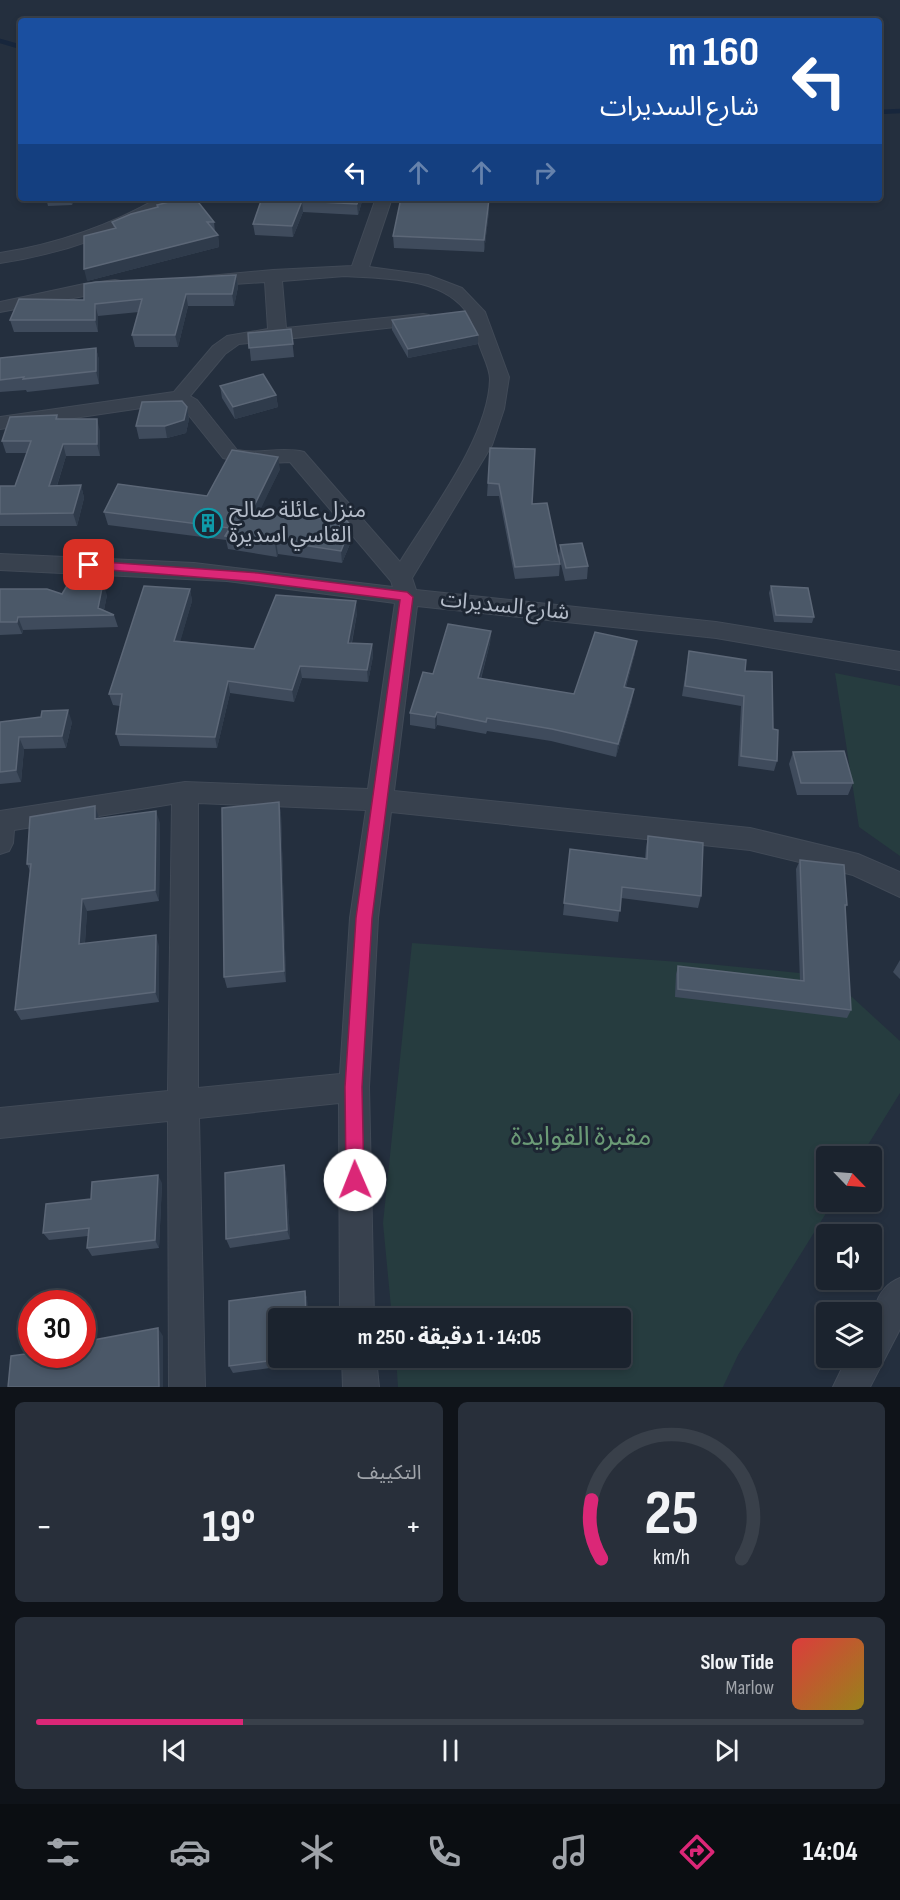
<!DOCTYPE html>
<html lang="ar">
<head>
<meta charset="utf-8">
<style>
	:root { --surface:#1b232e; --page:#282f3a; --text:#f1f3f6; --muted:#a0a4aa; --line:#39404a; --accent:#db2777 }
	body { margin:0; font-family:"Sofia Sans Condensed","Noto Sans Arabic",sans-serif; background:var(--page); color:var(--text); direction:rtl; height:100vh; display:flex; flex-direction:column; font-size:22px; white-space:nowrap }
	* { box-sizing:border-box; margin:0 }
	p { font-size:20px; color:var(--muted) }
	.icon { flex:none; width:33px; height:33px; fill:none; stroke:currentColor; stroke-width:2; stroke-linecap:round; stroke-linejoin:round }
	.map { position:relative; height:1387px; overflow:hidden; direction:ltr }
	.drawer { display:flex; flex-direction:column; gap:15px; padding:15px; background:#0f1319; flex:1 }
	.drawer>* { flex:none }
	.guide { position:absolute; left:18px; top:18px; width:864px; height:183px; border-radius:6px; box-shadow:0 3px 9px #0003,0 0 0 2px var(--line); direction:rtl; background:#1a4fa0; color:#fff; overflow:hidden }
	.needle { width:39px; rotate:115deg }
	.controls { position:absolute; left:816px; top:1146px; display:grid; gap:12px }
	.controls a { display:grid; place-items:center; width:66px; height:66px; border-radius:6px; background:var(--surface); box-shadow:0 3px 9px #0003,0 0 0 2px var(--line); font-size:30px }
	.speed { position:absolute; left:18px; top:1290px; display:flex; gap:12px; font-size:30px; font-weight:700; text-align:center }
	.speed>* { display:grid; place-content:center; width:78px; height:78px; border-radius:50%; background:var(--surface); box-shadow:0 3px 9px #0003,0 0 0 2px var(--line); line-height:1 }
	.speed .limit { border:9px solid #d22; background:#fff; color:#111 }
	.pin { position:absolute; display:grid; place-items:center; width:51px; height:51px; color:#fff; margin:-26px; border-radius:12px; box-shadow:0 3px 9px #0006 }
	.me { position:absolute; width:66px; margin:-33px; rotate:359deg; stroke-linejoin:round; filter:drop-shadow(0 0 4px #0008) }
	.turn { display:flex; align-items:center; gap:21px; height:126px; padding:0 24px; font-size:27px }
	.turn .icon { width:78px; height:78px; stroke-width:2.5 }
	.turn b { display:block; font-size:42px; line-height:51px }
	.lanes { display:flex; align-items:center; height:57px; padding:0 24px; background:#0003; justify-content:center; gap:30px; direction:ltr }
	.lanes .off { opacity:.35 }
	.big { font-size:45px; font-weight:700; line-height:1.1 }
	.drawer .card { flex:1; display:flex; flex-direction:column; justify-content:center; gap:9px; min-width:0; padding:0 21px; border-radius:9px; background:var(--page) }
	.drawer .dial { align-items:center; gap:0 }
	.dial svg { height:156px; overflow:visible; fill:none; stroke:var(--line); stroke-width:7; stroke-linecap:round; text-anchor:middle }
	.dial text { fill:var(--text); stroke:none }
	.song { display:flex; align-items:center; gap:18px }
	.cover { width:72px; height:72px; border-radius:9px; background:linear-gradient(135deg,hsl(0 70% 55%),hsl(50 70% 35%)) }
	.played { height:6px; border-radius:3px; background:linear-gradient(90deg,var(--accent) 25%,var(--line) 25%) }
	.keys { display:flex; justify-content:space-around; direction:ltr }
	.heat { display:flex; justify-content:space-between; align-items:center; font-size:33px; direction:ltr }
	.drawer .tiles { flex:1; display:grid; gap:15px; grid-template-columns:1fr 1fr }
	.card:last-child { grid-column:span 2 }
	.trip { position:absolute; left:268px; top:1308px; width:363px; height:60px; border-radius:6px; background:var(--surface); box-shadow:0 3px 9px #0003,0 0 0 2px var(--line); font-weight:700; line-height:60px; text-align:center; direction:rtl }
	.tabs { display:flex; height:96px; justify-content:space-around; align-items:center; background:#0b0e12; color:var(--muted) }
	.tabs .icon { width:42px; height:42px }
	.tabs .selected { color:var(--accent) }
	.tabs b { font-size:27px; color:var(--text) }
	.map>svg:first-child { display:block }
</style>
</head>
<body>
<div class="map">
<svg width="900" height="1387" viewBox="0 0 900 1387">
	<rect width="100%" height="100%" fill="#242f3e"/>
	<path fill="#263c3f" d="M835,673L900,686V856L859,827Z
		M412,943L708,964L829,976L900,1041V1093L861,1156H826V1202H833L738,1355L723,1387H398L396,1358H621V1318H392L383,1223Z"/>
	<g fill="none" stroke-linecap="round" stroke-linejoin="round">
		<path stroke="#17263c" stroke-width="4.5" d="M0,41L21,47
			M879,112L900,111"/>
		<g stroke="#414a57" stroke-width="2">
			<path id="street" d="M158,198H178C172,206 160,211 151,215C103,239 53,255 0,263V253C56,244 109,226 158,198Z
				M376,198H392L369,267L428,275L462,288L485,312L509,377L504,409L492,445L412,578L416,590L716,622L900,652V670L716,638L417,606L394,791L750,828L858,854L900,872V897L853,875L750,850L391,812L378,918L369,1087L374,1318H340L339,1103L199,1118L205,1387H169L168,1121L0,1138V1108L168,1091L172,804L14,830L13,843L9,851L0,854V811L185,782L368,789L395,603L227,581L0,570V554L194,563L393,587L391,581L290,462L247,464L223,458L183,408L175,403L0,429V417L174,392L213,346L227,336L268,329L265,282L204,286L198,285L195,281L198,277L273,270L352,266ZM345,276C384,279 443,276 468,314C473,322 475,335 479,344C482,354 490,368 490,379C489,437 430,513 400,562L304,452C281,446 259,455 237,450L197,400L190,396L225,354L239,344L423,324L429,323L432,319L429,315L423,314L286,328L282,281ZM198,803L366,810L350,918L340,1074L198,1088Z
				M115,280L121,281L124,285L121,289L0,312V302L84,284Z
				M900,1278V1329L870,1387H833L847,1358H872C872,1328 868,1291 900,1278Z
				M342,1358H376L379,1387H343Z"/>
		</g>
		<use href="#street" fill="#38414e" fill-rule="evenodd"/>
	</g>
	<path fill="#3f4b5c" d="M46,198H75L72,205L48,206Z
		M262,198H363L358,215L303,212L293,237L255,235L253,224Z
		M489,199V211L484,252L394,248L393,236Z
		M157,205L214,222L215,232L218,235L219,247L87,281L114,229L112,222L157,207Z
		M236,275L238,287L234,306H188L178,347H135L132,335L139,312L98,316V332H14L10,320L84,300Z
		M392,320L478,344L408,358L392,330Z
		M291,329L294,357L251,361L248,333Z
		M96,348L99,360V384L27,392L26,390L0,392V358Z
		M220,386L276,395L278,407L235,419L222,398Z
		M187,407L189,419L186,433L167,438L139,439L136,426Z
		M57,415L59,419L100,431V456H66L57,486L81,485L84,498L77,526H0V486H15L27,453H6L2,441Z
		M490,448L532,504L559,557L560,545L588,566L587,579L565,581L560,560V564L559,576L515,579L499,496H487Z
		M280,469L259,511L352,539L342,563L278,554L277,557L228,549L226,540L108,525L104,512L207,496Z
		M771,586L814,617L812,623L774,622L769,593Z
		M0,589L62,594L107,595L104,610L114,615L118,627L23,630L22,634L0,635Z
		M190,589L192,601L180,641L254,649L357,613L352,643L372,644L373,656L368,682L302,678L294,702L230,693L217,748L120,746L116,734L120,706L113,705L109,694Z
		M491,631L490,643L481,679L574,694L635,653L626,687L632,701L616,757L551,741L487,731L486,734L437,725L435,729L410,725V713L433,674Z
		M689,651L745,671L773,729L777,761L774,771L738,766L741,706L682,696Z
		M0,722H72L66,748L24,749L21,782L0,784Z
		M793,752L853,783L848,795H797L789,764Z
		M279,802L281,814L286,982L227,988L224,977Z
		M99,818L160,823L159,901L87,911L85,943L159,946V1002L21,1020L15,1010L30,871L27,864Z
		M648,836L701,896L698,908L621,898L618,922L563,915L570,849L645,858L646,847Z
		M800,860L847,905L845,909L851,1010L847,1018L675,997L676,974L678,966L800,981L796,869Z
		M900,960V979L893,972Z
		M284,1165L286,1174L290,1239L230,1248L226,1239Z
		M162,1183L159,1248L92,1256L87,1248L88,1236L49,1240L43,1233L91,1199Z
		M305,1291L307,1299L308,1318H279V1343H277V1367L233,1373L229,1366V1301Z"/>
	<path fill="#2f3b4b" d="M71,198H75L72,205Z
		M359,198H363L358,215L357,204Z
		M489,199V211L484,252V240Z
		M302,201L303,212L293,237L292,226Z
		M218,235L219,247L87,281L84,269Z
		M236,275L238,287L234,306L232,294Z
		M186,294L188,306L178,347L175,335Z
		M95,304L98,316V332L95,320Z
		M478,335V344L408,358V349Z
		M96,348L99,360V384L96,371Z
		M276,395L278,407L235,419L233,407Z
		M187,407L189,419L186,433L167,438L165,426Z
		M97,419L100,431V456L97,444Z
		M63,444L66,456L53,498L49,486Z
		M278,457L280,469L254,523L252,510Z
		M81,485L84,498L77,526L73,513Z
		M351,526L352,539L342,563L341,551Z
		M276,541L278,554L277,557L275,544Z
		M103,583L107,595L103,615L98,608Z
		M190,589L192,601L177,653L174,641Z
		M356,601L357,613L349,655L348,643Z
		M18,617L23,630L22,634L17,622Z
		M491,631L490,643L477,691L478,678Z
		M637,641L635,653L622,699L624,687Z
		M372,644L373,656L368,682L367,670Z
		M300,666L302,678L294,702L292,690Z
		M228,681L230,693L217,748L215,737Z
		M634,689L632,701L616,757L618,744Z
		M68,710L72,722L66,748L62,736Z
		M437,712V725L435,729V717Z
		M19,737L24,749L21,782L16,770Z
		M279,802L281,814L286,982L284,971Z
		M95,806L99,818L95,819Z
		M156,811L160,823L159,901L155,890Z
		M82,899L87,911L84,955L79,944Z
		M156,935L159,946V1002L155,992Z
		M284,1165L286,1174L290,1239L287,1230Z
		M158,1175L162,1183L159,1248L155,1240Z
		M305,1291L307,1299L308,1318H306Z
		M158,1328L163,1336V1387H159Z
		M274,1336L277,1343V1367L275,1360Z"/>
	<path fill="#4b5868" stroke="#5c6777" stroke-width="1.5" d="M185,198H195L214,222H207L218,235L84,269V236L116,228L112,222L131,214L158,207L157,205Z
		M262,198H359L357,204L302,201L292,226L253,224Z
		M401,198H446L489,199L484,240L393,236Z
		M236,275L232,294H186L175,335H132L142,299L95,304V320H10L19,299L84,300V284L96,282Z
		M465,311L478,335L408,349L392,320Z
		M291,329L293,344L249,348L248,333Z
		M96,348V371L23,379L24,377L0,380V358Z
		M263,374L276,395L233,407L220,386Z
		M182,401L187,407L184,420L165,426H136L142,402Z
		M57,415L56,419H97V444H63L49,486L81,485L73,513L0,514V486H15L31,441H2L10,417Z
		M490,448L535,449L532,504L547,503L560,564L515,567L499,484L488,483Z
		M232,450L278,457L252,510L347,521L351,526L341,551L276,541L275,544L225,536L230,528L104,512L118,484L207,496Z
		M582,543L588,566L566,568L560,545Z
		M103,583L98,608L114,615L18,617L17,622H0V589H47L62,594L68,584Z
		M144,586L190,589L174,641L254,649L276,595L356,601L348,643L372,644L367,670L300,666L292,690L228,681L215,737L116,734L122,694H109Z
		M771,586L808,588L814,617L776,615Z
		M448,624L491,631L478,678L574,694L595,632L637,641L624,687L634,689L618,744L552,729L487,718L486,722L437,712L435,717L410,713L423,672L433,674Z
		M689,651L746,660L745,671L772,672L773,729L778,730L777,761L741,756L744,696L685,686Z
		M68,710L62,736L19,737L16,770L0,772V722L41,717L42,711Z
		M844,751L853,783H801L793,752Z
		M279,802L284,971L224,977L222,808Z
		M95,806V819L156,811L155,890L82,899L79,944L156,935L155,992L15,1010L31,864H27L30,817Z
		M648,836L703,843L701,896L622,887L620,911L564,903L570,849L647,859Z
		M800,860L844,865L847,905H845L851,1010L678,989V966L804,981Z
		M284,1165L287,1230L226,1239L225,1173Z
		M158,1175L155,1240L87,1248L89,1228L43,1233L46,1204L91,1199L92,1182Z
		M305,1291L306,1318H279V1335L274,1336L275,1360L229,1366V1301Z
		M158,1328L159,1387H8L11,1356L32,1353V1354H82L83,1342Z"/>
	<path fill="#db2777" stroke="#8e194d" stroke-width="1.5" d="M89,561L258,573L407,592L413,597L372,918L362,1087L364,1180L361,1186L355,1189L348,1186L346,1180L345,1087L356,918L400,600L258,582L85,568L83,565L85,562Z"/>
	<defs>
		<g id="building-ring" transform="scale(1.5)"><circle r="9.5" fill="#1d2633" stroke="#0f9aa8" stroke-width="1.5"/><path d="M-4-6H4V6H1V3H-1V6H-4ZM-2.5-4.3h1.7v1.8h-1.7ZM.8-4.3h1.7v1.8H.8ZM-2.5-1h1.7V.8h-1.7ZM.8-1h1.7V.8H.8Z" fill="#0f9aa8"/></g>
	</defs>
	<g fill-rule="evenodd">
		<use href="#building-ring" x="208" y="523"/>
	</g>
	<g text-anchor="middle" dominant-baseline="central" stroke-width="6" stroke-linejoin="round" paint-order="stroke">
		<g font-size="22" fill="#b4bcc9" stroke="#1d2633" text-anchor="start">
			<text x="229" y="510">منزل عائلة صالح<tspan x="229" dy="25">القاسي اسديرة</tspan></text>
		</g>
		<g font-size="22" fill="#b4bcc9" stroke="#1d2633">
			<text transform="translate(505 606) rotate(6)">شارع السديرات</text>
		</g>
		<g font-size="27" fill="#6b9a76" stroke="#1d2633">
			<text x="581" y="1137">مقبرة القوايدة</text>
		</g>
	</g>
</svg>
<div class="controls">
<a><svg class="needle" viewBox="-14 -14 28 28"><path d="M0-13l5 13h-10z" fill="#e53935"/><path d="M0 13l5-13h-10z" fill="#a0a4aa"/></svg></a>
<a><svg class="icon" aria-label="sound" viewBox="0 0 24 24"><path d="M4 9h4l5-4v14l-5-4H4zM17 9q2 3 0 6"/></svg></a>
<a><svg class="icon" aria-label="layers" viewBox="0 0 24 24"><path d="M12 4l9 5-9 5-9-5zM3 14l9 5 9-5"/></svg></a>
</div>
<div class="speed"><div class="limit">30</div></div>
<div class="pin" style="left:89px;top:565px;background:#d93025"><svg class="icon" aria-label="arrive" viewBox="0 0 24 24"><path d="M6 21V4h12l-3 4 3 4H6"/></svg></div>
<svg class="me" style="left:355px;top:1180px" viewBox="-20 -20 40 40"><circle r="19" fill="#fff"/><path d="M0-13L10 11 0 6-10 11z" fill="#db2777"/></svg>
<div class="trip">14:05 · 1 دقيقة · 250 m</div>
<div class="guide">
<div class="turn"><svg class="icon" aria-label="left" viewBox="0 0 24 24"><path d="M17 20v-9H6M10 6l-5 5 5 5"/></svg><div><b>160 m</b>شارع السديرات</div></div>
<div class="lanes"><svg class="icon" aria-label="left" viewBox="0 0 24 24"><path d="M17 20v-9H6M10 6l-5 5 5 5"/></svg><svg class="icon off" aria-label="ahead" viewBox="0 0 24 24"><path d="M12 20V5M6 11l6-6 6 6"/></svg><svg class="icon off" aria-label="ahead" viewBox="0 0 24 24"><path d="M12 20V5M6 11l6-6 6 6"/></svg><svg class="icon off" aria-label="right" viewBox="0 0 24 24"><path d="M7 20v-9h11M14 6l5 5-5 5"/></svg></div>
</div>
</div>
<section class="drawer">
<div class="tiles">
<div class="card dial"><svg viewBox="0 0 100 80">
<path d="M14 69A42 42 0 1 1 86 69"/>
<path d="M14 69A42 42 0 0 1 9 39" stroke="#db2777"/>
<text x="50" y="56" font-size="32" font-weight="700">25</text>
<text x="50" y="72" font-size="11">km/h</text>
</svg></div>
<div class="card"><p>التكييف</p>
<div class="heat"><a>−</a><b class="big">19°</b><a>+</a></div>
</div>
<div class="card">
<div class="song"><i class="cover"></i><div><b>Slow Tide</b><p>Marlow</p></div></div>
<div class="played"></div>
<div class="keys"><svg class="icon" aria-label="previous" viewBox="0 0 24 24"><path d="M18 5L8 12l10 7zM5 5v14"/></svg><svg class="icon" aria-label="pause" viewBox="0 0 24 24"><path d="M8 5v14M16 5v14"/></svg><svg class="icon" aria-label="next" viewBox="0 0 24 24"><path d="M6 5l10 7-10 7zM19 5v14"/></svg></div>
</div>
</div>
</section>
<nav class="tabs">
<b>14:04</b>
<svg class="icon selected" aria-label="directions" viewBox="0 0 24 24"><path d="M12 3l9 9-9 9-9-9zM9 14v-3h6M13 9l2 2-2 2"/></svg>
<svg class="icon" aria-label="music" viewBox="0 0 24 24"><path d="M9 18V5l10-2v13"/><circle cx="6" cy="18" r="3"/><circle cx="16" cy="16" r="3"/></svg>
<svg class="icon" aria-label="phone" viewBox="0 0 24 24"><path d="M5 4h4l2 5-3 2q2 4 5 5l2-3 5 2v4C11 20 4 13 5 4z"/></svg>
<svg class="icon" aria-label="climate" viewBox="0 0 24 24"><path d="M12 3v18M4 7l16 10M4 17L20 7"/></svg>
<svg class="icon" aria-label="car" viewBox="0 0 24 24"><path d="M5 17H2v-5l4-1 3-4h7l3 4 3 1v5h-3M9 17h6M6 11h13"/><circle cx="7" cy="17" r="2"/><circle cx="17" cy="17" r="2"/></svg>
<svg class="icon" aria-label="filters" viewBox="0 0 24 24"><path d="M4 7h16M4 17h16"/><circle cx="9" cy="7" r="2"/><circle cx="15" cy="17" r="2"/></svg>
</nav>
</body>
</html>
